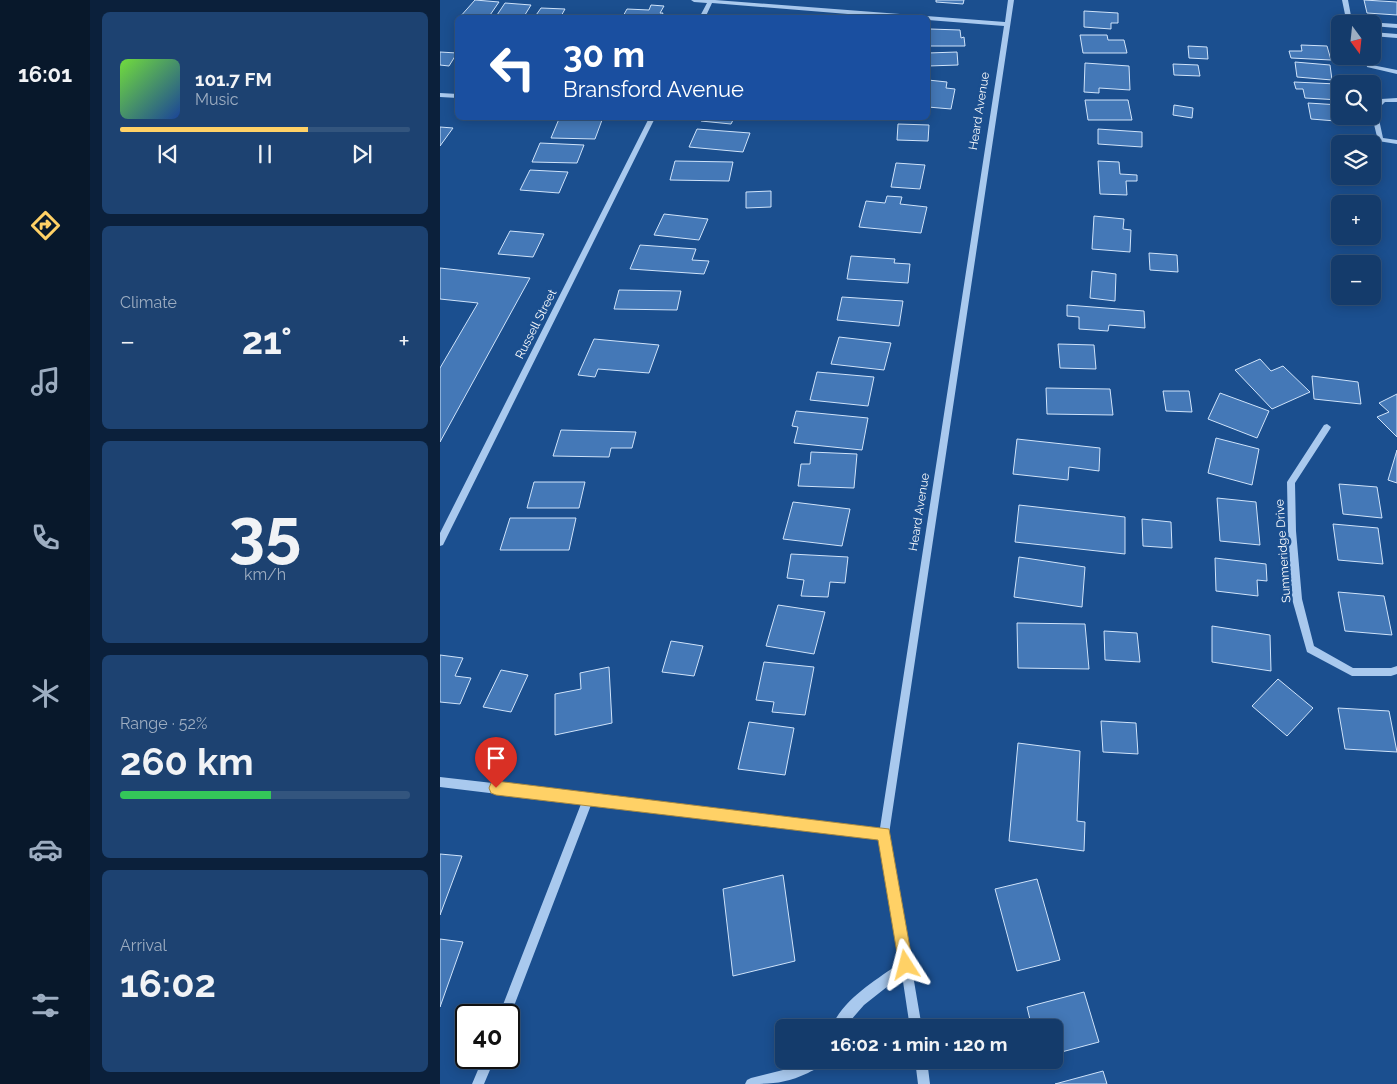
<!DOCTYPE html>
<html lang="en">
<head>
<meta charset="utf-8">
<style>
	:root { --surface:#143b6b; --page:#1d4271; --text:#f1f3f6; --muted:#9dadc1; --line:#33557e; --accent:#ffd166 }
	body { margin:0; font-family:Raleway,sans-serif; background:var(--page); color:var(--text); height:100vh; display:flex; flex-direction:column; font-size:19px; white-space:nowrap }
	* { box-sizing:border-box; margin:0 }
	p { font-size:16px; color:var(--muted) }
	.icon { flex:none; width:28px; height:28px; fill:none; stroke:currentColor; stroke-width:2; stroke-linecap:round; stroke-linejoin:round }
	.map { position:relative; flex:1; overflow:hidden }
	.details { display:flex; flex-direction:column; gap:12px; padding:12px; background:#0b203b; width:350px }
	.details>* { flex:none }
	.banner { position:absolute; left:15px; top:15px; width:475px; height:105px; border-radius:8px; box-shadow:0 2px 12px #0003,0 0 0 1px var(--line); background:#1a4fa0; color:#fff; overflow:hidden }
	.needle { width:32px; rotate:165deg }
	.buttons { position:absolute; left:891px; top:15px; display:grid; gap:10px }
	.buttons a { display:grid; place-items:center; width:50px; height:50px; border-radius:8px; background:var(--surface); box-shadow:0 2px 12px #0003,0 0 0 1px var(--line); font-size:25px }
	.speed { position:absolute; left:15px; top:1004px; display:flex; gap:10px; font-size:25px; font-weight:700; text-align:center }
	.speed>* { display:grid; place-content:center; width:65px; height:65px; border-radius:50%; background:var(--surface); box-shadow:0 2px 12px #0003,0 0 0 1px var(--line); line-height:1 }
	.speed .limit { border:2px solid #111; border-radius:8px; background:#fff; color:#111 }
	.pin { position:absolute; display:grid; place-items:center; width:42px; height:42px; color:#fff; margin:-51px -21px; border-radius:50% 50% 50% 0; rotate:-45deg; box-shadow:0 0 5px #0007 }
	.pin .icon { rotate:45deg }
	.me { position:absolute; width:55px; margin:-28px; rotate:351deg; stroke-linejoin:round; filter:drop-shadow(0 0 4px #0008) }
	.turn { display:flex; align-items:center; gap:18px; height:105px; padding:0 25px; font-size:22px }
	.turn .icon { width:65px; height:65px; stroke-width:2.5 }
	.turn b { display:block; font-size:35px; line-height:42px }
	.big { font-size:38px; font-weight:700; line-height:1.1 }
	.details .card { flex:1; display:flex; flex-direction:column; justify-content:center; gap:8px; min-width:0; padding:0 18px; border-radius:8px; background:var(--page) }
	.details .dial { align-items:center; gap:0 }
	.dial b { font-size:65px; line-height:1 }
	.song { display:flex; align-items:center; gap:15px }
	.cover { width:60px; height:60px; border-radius:8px; background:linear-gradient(135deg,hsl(100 70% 55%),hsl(220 70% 35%)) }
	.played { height:5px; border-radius:2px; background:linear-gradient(90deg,var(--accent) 65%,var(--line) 65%) }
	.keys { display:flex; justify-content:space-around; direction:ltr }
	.heat { display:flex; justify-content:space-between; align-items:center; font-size:28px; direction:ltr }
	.charge { height:8px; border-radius:4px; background:linear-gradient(90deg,#34c759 52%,var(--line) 0) }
	.trip { position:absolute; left:335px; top:1019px; width:288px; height:50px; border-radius:8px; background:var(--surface); box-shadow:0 2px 12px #0003,0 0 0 1px var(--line); font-weight:700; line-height:50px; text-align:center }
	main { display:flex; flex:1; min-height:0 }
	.tabs { display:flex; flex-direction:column; width:90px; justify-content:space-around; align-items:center; background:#08182b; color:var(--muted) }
	.tabs .icon { width:35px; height:35px }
	.tabs .current { color:var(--accent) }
	.tabs b { font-size:22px; color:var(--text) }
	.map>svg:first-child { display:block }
</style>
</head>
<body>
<main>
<nav class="tabs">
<b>16:01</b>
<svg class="icon current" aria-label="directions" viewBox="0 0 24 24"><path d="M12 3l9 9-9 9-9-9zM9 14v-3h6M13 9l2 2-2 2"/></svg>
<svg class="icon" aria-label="music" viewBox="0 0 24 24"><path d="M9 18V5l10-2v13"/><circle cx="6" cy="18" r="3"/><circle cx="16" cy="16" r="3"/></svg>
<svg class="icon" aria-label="phone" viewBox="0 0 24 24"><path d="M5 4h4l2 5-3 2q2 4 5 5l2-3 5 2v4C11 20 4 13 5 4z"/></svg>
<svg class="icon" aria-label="climate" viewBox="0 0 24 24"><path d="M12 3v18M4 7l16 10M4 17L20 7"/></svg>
<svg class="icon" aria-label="car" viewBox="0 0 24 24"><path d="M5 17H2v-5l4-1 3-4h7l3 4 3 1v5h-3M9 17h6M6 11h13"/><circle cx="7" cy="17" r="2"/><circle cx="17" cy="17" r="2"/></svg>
<svg class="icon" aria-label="filters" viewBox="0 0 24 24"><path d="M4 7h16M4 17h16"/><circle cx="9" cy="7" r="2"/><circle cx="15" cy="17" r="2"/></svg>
</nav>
<section class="details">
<div class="card">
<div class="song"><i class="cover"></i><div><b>101.7 FM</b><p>Music</p></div></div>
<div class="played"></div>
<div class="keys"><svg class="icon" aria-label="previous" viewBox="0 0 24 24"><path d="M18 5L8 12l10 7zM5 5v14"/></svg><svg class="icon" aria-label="pause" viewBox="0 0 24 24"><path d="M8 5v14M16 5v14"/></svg><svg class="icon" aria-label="next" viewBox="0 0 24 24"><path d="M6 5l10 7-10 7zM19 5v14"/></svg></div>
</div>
<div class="card"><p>Climate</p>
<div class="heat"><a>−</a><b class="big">21°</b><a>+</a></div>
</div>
<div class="card dial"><b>35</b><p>km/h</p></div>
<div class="card"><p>Range · 52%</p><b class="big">260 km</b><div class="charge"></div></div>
<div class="card"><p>Arrival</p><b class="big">16:02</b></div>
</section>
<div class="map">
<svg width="957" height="1084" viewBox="0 0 957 1084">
	<rect width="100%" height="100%" fill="#1b4f8f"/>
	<path fill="#4478b7" stroke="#cfe3fa" d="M35,0L59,2L48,18H19Z
		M496,0H524L523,4L496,2Z
		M924,0L957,2V15L927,13Z
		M65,3L91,5L83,18H55Z
		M211,5L224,6L220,13H223L221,18H182L187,9L209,10Z
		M101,8L125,9L120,18H94Z
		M644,11L678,13V23H671V29L644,27Z
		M490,29L520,30L521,38L524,37L525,46H490Z
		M640,35H667L668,40H684L687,53H643Z
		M861,45L887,46L891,60L851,58L849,51H862Z
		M748,46L767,47L768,59L749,58Z
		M0,52L17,53L9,66L0,65Z
		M517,52L518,65L488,66V53Z
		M855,62L890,65L892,80L857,77Z
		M645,63L689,66L690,90L659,88V93L644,92Z
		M733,64L758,65L760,76L734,75Z
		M488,80L507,82L506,88L515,89L511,109L488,107Z
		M854,82L897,84L900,100L865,98L863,89H856Z
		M645,100H688L692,120H648Z
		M868,103L900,105V116H907L908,122L871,119Z
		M734,105L753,108L752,118L733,115Z
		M263,118H294L291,124L261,121Z
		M119,119L162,120L155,139L111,138Z
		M458,124L489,125L488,141L457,140Z
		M0,127L13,128L0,146Z
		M257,129L310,133L303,152L249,147Z
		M658,129L702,132V147L658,144Z
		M100,143L144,145L137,163L92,162Z
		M235,161L293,162L289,181L230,180Z
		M658,161L679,162L680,174L697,175V181H686L687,195L660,194Z
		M456,163L485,165L480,189L451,187Z
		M90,170L128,172L119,193L80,190Z
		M331,191V207L306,208V192Z
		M447,196L462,197L460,204L487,207L481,233L419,227L426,201L445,203Z
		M224,214L268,219L259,240L214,235Z
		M654,216L684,219L683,229L691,230L690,252L652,249Z
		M70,231L104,234L93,257L58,254Z
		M200,245L256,249L252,260L269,261L264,274L190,269Z
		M709,253L737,255L738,272L710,270Z
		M411,256L455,259L454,263L470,264L468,283L407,279Z
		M0,268L90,278L0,442V368L38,303L0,299Z
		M652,271L676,274L675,301L650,298Z
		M179,290L241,291L237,310L174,309Z
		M402,297L463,301L459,326L397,320Z
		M627,305L704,311L705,328L669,325L668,331L639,329V317L627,316Z
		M399,337L451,343L444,370L391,364Z
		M154,339L219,345L209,373L158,369L155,377L138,375Z
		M618,344L654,345L656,369L620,368Z
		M820,359L831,371L843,366L870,392L832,409L795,370Z
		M377,372L434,377L428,406L370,400Z
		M872,376L918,382L921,404L874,399Z
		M606,388L670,389L673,415L607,414Z
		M723,391H749L752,412L726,411Z
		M780,393L829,411L817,438L768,419Z
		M957,394V437L937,417L949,412L939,403Z
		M356,411L428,418L422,450L354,443L358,427L352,426Z
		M121,430L196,432L192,448H171L169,457L113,456Z
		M776,438L819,449L812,485L768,473Z
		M577,439L660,448L659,471L629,467L628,480L573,474Z
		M957,450V483L948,480Z
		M371,452L417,454L414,488L358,486L361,464H370Z
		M94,482H145L139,508H87Z
		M899,484L937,487L942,518L903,514Z
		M777,498L816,502L820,545L780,541Z
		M353,502L410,509L402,546L343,539Z
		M579,505L685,517V554L575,542Z
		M70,518H136L129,550H60Z
		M702,519L731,522L732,548L703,546Z
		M893,524L938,528L943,564L898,560Z
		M351,554L408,557L405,583L390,582L388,597L361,596L364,580L347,578Z
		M579,557L645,567L642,607L574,597Z
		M775,558L826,564L827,581L817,580L818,596L776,591Z
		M898,592L944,596L952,635L905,631Z
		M338,605L385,612L374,654L326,646Z
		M577,623L645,624L649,669L578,668Z
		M772,626L830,635L831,671L772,662Z
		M664,631L697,633L700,662L665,660Z
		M231,641L263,646L254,676L222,672Z
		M0,655L23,658L15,676L31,678L20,704L0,702Z
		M324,662L374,667L365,715L332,712L334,702L316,700Z
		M169,667L172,723L115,735V694L141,689L140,673Z
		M61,670L88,675L71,712L43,707Z
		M838,679L873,708L847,736L812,706Z
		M898,708L949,711L957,752L905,749Z
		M661,721L696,723L698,754L663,752Z
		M309,722L354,728L345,775L298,769Z
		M578,743L640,751L637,821L645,822L644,851L569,841Z
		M0,854L22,856L0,915Z
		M343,875L355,961L293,976L283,889Z
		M597,879L620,960L577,971L555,889Z
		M0,939L23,942L0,1007Z
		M644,992L659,1042L614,1054V1028H592L587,1007Z
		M663,1071L667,1084H615Z"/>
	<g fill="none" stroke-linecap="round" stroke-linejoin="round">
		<path fill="#a9c9ee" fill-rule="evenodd" d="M251,0H275L565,22L568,0H574L449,834L482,1028H470L462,975L424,1005L404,1028H391C403,999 436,980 460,963L440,839L151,805L69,1019V1015H59L141,804L0,787V777L440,828L564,26L488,20V18H457L272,3L265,18H259L267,3L254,2Z
			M902,0H908L912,21L957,24V28L932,26V24H907Z
			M932,32L957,34V38L932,36Z
			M925,56H931L932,65L957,70V74L927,67Z
			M0,93L18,94V98L0,97Z
			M957,98V102H945L937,110L943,138L957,140V144L938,141L932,116V108L941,99Z
			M209,118H215L3,545L0,546V533Z
			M887,424L891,427L890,429L855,483L856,531L862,599L874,646L913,668H951L957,666V674L951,676H912L867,652L852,599L848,531L847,482L884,425Z
			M43,1058H55L44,1084H32Z
			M368,1060H383C380,1068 375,1069 368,1073C344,1084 331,1084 305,1084L307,1080L311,1078L351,1068Z
			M475,1060H487L490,1084H478Z"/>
	</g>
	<path fill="#ffd166" stroke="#a68842" d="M56,781L449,829L473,965L471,971L466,973L461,971L459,965L438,840L56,795L51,793L49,788L51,783Z"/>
	<g text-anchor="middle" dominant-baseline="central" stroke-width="5" stroke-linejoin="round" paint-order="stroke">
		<g font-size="12" fill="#fff" stroke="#1b4f8f">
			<text transform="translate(539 111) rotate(-81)">Heard Avenue</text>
			<text transform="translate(96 324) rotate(-63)">Russell Street</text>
			<text transform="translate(479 512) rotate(-81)">Heard Avenue</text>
			<text transform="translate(843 551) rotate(-94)">Summeridge Drive</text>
		</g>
	</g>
</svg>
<div class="buttons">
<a><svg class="needle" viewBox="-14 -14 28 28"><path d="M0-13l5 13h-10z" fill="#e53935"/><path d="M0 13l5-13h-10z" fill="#9dadc1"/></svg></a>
<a><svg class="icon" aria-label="search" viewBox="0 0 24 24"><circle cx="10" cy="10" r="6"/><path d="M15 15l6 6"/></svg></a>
<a><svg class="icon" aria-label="layers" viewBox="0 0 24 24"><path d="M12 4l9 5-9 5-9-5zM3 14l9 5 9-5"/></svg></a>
<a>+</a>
<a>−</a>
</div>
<div class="speed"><div class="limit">40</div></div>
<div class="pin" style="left:56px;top:788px;background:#d93025"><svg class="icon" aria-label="arrive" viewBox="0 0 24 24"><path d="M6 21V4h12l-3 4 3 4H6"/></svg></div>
<svg class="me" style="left:466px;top:965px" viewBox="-20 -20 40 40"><path d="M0-17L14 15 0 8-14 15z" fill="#ffd166" stroke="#fff" stroke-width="4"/></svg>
<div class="trip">16:02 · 1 min · 120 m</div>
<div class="banner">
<div class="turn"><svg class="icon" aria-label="left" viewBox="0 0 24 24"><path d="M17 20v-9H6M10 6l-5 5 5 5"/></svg><div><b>30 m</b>Bransford Avenue</div></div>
</div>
</div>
</main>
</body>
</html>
